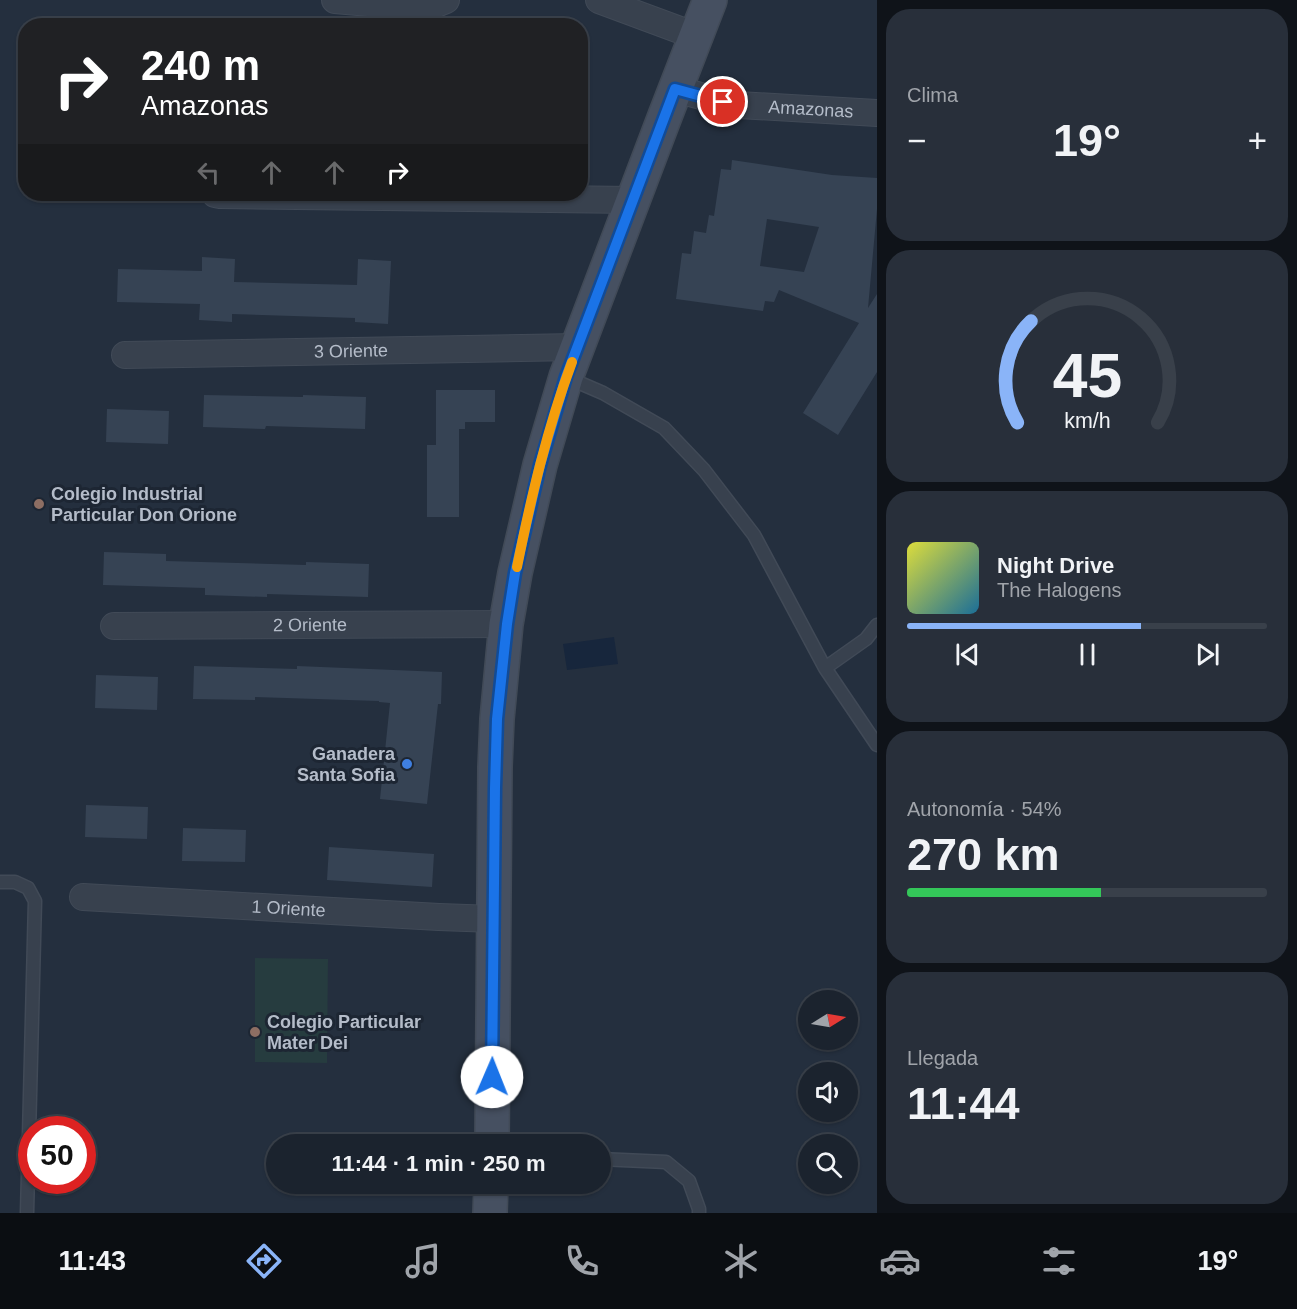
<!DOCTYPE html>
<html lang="es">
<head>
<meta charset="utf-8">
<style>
	:root { --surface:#1b232e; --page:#282f3a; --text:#f1f3f6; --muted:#a0a4aa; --line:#39404a; --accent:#8ab4f8 }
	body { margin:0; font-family:Helvetica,sans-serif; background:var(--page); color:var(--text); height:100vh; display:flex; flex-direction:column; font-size:22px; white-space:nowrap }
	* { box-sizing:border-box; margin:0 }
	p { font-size:20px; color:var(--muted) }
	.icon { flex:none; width:33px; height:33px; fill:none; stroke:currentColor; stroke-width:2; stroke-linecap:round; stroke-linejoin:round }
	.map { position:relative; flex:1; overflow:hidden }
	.drawer { display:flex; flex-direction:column; gap:9px; padding:9px; background:#0f1319; width:420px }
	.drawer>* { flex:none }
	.guide { position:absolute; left:18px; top:18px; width:570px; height:183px; border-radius:24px; box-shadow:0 2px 4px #0004,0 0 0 2px var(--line); background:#202124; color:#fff; overflow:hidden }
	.needle { width:39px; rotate:79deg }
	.buttons { position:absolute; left:798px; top:990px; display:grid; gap:12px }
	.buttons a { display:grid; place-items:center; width:60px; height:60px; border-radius:50%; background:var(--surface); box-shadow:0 2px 4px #0004,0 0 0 2px var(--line); font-size:30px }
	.speed { position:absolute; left:18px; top:1116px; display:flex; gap:12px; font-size:30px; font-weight:700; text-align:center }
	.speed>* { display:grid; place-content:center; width:78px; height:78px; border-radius:50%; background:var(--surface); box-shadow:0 2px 4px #0004,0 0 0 2px var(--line); line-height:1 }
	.speed .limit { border:9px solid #d22; background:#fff; color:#111 }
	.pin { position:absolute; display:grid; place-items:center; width:51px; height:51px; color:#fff; margin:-26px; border:3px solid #fff; border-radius:50%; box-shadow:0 2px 6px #0007 }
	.me { position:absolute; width:66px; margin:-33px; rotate:1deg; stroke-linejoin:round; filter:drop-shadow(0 0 4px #0008) }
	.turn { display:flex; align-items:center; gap:21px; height:126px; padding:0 24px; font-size:27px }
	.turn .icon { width:78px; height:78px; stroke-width:2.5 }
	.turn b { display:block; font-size:42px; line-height:51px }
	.lanes { display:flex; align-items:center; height:57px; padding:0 24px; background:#0003; justify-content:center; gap:30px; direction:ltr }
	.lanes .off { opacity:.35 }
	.big { font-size:45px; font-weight:700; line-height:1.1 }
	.drawer .tile { flex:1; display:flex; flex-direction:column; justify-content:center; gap:9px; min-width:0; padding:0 21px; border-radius:24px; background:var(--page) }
	.drawer .dial { align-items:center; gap:0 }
	.dial svg { height:156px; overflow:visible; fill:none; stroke:var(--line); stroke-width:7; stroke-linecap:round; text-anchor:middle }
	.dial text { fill:var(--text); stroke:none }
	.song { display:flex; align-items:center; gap:18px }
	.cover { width:72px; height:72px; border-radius:9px; background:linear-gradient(135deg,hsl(60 70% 55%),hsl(200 70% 35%)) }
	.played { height:6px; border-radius:3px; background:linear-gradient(90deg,var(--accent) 65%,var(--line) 65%) }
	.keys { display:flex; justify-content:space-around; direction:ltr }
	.heat { display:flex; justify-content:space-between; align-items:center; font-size:33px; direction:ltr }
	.charge { height:9px; border-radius:4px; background:linear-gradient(90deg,#34c759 54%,var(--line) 0) }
	.trip { position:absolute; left:266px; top:1134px; width:345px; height:60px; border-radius:30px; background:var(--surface); box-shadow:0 2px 4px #0004,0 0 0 2px var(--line); font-weight:700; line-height:60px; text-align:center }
	.tabs { display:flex; height:96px; justify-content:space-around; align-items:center; background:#0b0e12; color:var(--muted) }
	.tabs .icon { width:42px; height:42px }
	.tabs .selected { color:var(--accent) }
	.tabs b { font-size:27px; color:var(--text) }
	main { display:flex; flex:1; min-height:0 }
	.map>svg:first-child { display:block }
</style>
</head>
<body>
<main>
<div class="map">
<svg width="877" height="1213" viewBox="0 0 877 1213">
	<rect width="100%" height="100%" fill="#242f3e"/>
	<path fill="#263c3f" d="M255,958L328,959L327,1063L255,1062Z"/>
	<path fill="#17263c" d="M614,637L618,664L567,670L563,644Z"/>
	<path fill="#364354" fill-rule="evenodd" d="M732,160L832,175L877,178V209L868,308L877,294V372L838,435L803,413L859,323L779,290L774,302L765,301L763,311L676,299L682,253L691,254L694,231L706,233L709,215L714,216L721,169L731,170ZM767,219L819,227L804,272L760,266Z
		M202,257L235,259L234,282L357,285L358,259L391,261L388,324L355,322V318L232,314V322L199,320L200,304L117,302L118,269L202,271Z
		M436,390H495V422H465V429H459V517H427V445H436Z
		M204,395L303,397V395L366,397L365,429L266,426L265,429L203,427Z
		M107,409L169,411L168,444L106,442Z
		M104,552L166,554V561L306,565V562L369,564L368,597L267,594V597L205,595V588L103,585Z
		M194,666L297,669V666L442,672L441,704H438L427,804L380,799L390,703L379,702V701L255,697V700L193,699Z
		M96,675L158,677L157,710L95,708Z
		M86,805L148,807L147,839L85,837Z
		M183,828L246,830L245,862L182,861Z
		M329,847L434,854L432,887L327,880Z"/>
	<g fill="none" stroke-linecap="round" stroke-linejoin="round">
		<g stroke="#414a57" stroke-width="15">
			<path id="lane" d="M566,377L603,393L664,428L704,470L754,535L825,668L877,745
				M825,668L866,639L877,625
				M0,882H15L28,888L35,901L27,1213
				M600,1159L666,1162L689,1181L699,1209V1213"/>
		</g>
		<g stroke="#414a57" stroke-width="28">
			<g id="street">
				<path d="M335,0L415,7L434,5L446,0"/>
				<path d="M599,0L696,36"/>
				<path id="s1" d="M675,89L723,102L739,105L877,113"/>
				<path d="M215,194L220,195L633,200"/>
				<path id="s2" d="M125,355L577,347"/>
				<path id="s3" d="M114,626L506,624"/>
				<path id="s4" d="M83,897L439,917L494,919"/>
			</g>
		</g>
		<g stroke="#414a57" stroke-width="36">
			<path id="secondary" d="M492,1144L495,767L497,719L506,624L515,573L540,465L566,377L665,116L710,0
				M490,1213L491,1184"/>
		</g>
		<use href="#lane" stroke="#38414e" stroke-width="12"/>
		<use href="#street" stroke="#38414e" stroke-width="26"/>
		<use href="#secondary" stroke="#465061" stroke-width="33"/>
	</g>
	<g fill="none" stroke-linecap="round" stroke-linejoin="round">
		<g stroke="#114b97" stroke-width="15">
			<path id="route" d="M492,1077L495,788L497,719L507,624L515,573L540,465L566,377L675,89L723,102"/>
		</g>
		<use href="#route" stroke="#1a73e8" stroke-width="10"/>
		<path stroke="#f59e0b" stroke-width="10" d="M517,567C531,498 547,429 572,362"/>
	</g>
	<g fill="#8d6e63" stroke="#1d2633" stroke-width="2">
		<circle cx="39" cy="504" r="6"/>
		<circle cx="255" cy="1032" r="6"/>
	</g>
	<circle fill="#3f7fe0" stroke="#1d2633" stroke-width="2" cx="407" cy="764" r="6"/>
	<g text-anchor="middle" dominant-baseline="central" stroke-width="6" stroke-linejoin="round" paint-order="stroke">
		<g font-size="18" fill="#b4bcc9" stroke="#1d2633">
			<text stroke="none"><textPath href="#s1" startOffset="138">Amazonas</textPath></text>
			<text stroke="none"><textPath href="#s2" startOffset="226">3 Oriente</textPath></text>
			<text stroke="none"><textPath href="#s3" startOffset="196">2 Oriente</textPath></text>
			<text stroke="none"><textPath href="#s4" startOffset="206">1 Oriente</textPath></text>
		</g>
		<g font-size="18" font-weight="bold" fill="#b4bcc9" stroke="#1d2633" text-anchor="start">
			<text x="51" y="494">Colegio Industrial<tspan x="51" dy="21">Particular Don Orione</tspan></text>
			<text x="395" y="754" text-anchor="end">Ganadera<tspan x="395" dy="21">Santa Sofia</tspan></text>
			<text x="267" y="1022">Colegio Particular<tspan x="267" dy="21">Mater Dei</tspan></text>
		</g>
	</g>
</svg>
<div class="buttons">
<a><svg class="needle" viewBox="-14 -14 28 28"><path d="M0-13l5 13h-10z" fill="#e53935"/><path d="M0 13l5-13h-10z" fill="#a0a4aa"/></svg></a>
<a><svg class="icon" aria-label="sound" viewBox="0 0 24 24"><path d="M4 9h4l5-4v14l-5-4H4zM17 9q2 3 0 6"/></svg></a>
<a><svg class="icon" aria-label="search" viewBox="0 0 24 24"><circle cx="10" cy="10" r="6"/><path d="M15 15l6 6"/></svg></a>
</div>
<div class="speed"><div class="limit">50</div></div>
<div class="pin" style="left:723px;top:102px;background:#d93025"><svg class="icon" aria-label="arrive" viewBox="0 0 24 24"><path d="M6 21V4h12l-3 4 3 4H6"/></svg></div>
<svg class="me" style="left:492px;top:1077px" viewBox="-20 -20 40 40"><circle r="19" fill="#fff"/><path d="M0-13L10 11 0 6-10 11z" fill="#1a73e8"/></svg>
<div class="trip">11:44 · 1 min · 250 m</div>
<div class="guide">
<div class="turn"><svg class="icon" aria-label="right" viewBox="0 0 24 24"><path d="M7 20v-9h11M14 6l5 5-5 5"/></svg><div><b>240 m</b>Amazonas</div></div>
<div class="lanes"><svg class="icon off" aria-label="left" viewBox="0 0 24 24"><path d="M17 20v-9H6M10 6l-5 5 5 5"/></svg><svg class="icon off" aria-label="ahead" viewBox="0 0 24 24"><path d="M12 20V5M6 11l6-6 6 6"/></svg><svg class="icon off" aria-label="ahead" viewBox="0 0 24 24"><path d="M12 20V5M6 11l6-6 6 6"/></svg><svg class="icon" aria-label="right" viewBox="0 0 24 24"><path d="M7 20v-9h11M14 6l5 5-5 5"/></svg></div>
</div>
</div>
<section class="drawer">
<div class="tile"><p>Clima</p>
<div class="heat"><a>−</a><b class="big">19°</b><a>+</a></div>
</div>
<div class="tile dial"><svg viewBox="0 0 100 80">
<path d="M14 69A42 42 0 1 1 86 69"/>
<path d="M14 69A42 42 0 0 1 21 17" stroke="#8ab4f8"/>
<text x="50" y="56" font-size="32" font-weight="700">45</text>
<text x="50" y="72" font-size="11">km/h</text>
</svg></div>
<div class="tile">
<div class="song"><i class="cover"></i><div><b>Night Drive</b><p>The Halogens</p></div></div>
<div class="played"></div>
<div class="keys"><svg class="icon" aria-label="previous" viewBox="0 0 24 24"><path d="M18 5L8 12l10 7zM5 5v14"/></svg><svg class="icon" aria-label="pause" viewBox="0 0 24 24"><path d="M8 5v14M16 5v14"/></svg><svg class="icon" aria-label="next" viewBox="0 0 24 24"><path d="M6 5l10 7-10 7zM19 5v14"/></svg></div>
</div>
<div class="tile"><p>Autonomía · 54%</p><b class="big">270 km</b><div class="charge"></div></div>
<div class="tile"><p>Llegada</p><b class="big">11:44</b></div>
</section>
</main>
<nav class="tabs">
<b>11:43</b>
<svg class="icon selected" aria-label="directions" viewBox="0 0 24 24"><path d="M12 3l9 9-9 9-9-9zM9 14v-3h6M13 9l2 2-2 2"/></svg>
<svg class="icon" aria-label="music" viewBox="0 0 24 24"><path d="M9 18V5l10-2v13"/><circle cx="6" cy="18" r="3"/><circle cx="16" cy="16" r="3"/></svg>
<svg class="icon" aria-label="phone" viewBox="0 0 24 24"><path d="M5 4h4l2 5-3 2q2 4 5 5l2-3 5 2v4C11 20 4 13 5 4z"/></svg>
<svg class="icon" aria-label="climate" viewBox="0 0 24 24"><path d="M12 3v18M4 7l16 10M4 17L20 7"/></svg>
<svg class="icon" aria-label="car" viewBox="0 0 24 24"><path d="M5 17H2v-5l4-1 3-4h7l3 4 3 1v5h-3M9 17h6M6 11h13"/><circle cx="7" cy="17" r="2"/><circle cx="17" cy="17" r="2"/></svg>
<svg class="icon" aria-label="filters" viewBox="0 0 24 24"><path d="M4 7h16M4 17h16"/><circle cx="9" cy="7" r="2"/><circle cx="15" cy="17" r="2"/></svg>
<b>19°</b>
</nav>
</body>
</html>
